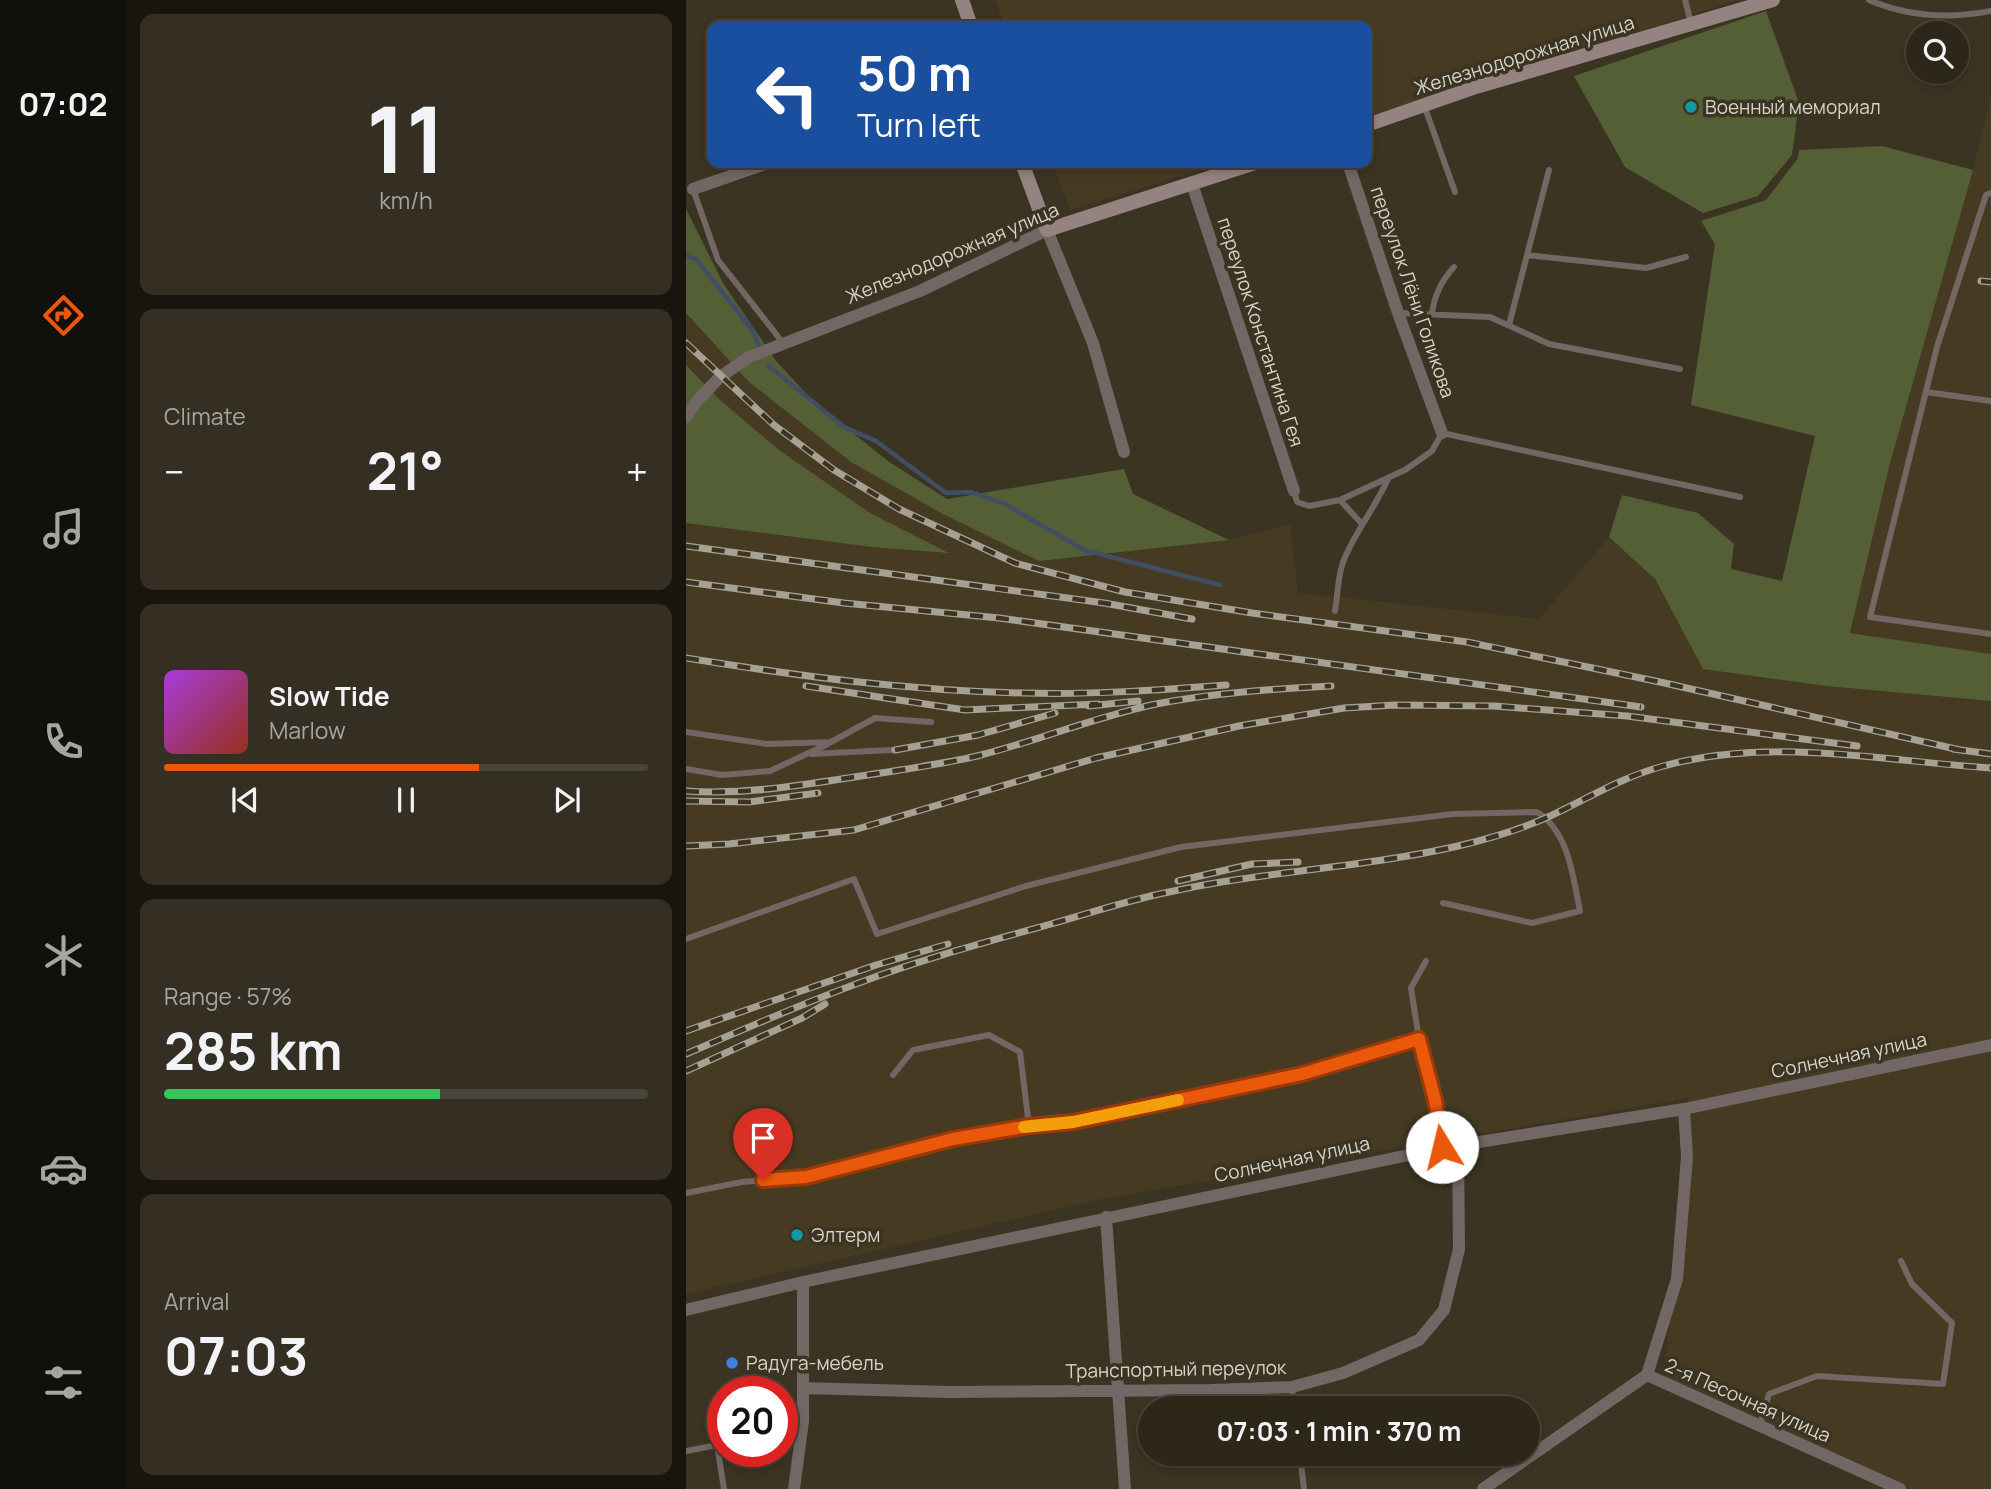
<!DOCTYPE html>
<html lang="en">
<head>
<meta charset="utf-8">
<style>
	:root { --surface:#2d271a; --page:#352f23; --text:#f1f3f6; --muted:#a7a5a2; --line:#484439; --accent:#ea580c }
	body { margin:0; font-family:Manrope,sans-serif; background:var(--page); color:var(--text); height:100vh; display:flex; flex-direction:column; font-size:26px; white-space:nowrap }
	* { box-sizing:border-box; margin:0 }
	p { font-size:23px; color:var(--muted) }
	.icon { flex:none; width:38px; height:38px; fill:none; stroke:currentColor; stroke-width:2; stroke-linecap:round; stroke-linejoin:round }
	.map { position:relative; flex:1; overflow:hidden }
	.panel { display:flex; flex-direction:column; gap:14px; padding:14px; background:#19150e; width:560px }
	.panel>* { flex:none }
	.banner { position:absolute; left:21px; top:21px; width:665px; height:147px; border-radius:14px; box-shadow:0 4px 10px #0003,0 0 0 2px var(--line); background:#1a4fa0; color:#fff; overflow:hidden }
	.buttons { position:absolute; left:1220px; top:21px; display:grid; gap:14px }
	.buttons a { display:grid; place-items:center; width:63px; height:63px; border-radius:50%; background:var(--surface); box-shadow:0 4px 10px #0003,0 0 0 2px var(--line); font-size:35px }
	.speed { position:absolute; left:21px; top:1376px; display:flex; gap:14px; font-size:35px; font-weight:700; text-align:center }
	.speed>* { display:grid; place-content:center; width:91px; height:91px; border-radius:50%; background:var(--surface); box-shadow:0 4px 10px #0003,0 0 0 2px var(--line); line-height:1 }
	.speed .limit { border:10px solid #d22; background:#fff; color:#111 }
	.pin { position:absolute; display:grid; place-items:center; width:60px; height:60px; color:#fff; margin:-72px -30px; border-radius:50% 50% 50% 0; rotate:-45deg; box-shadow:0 0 7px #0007 }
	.pin .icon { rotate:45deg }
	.me { position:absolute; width:77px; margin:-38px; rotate:351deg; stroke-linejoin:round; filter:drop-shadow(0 0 5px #0008) }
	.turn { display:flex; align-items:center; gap:24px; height:147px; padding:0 35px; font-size:32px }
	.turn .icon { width:91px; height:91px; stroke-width:2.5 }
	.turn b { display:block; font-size:49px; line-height:60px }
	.big { font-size:52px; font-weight:700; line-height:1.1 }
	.panel .tile { flex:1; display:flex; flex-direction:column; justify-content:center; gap:10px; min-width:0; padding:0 24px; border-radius:14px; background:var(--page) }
	.panel .dial { align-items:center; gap:0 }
	.dial b { font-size:91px; line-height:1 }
	.song { display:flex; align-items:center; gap:21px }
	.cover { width:84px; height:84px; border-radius:10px; background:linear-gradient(135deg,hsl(280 70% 55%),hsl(10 70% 35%)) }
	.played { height:7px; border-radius:4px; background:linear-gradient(90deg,var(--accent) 65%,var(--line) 65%) }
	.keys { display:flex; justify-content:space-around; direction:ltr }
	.heat { display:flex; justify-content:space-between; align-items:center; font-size:38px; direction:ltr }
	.charge { height:10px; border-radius:5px; background:linear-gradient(90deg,#34c759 57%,var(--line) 0) }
	.trip { position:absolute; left:452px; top:1396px; width:402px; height:70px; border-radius:35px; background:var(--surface); box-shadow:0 4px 10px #0003,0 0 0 2px var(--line); font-weight:700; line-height:70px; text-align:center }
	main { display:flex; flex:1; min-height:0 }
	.tabs { display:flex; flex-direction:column; width:126px; justify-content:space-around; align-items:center; background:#12100a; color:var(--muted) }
	.tabs .icon { width:49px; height:49px }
	.tabs .selected { color:var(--accent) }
	.tabs b { font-size:32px; color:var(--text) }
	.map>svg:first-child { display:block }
</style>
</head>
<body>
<main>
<nav class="tabs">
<b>07:02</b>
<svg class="icon selected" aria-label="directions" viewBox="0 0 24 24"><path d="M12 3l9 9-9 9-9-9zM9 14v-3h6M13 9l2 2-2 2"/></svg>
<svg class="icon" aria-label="music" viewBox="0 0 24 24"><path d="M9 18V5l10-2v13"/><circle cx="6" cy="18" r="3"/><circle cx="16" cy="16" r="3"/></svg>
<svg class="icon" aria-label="phone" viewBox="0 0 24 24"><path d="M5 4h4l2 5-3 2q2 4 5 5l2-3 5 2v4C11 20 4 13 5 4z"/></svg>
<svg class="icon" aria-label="climate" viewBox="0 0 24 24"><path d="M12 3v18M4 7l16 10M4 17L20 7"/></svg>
<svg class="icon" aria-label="car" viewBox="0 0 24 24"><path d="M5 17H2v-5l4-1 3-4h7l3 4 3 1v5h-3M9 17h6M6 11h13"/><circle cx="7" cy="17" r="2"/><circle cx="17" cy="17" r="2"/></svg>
<svg class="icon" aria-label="filters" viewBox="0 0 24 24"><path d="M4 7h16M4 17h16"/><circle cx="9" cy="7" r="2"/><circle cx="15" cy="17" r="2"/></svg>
</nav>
<section class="panel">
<div class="tile dial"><b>11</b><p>km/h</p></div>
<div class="tile"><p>Climate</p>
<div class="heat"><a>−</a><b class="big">21°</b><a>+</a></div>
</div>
<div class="tile">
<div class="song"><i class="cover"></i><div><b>Slow Tide</b><p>Marlow</p></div></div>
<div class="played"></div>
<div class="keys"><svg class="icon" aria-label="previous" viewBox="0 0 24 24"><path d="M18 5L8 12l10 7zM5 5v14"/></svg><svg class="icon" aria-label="pause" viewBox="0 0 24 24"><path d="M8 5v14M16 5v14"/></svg><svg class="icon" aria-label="next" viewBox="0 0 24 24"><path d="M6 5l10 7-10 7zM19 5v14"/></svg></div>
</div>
<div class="tile"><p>Range · 57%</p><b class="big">285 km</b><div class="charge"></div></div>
<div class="tile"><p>Arrival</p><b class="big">07:03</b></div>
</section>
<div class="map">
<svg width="1305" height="1489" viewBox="0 0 1305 1489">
	<rect width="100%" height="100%" fill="#3c3422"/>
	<path fill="#463b22" d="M309,0H1053L681,117V26H319Z
		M1305,95V654L1164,633L1203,467L1287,170Z
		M367,163H536L384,210Z
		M0,313L62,381L257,514L543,540L604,524L612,593L853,619L923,537L969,579L1017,669L1140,686L1305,701V1489H1226L979,1379L1002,1098L416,1199L0,1294V523L186,547L261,552L184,513L93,450L33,399L0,365Z"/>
	<path fill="#545f35" d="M1080,11L1113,103L1106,155L1072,196L1017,213L939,167L888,76Z
		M1196,146L1287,170L1203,467L1164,633L1305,654V701L1140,686L1017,669L969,579L923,537L936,495L1012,513L1048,544L1045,569L1096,581L1129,436L1005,405L1029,244L1015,221L1080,200L1112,158L1113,150Z
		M0,209L37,283L90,361L128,402L202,461L261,499L438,469L447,494L543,540L353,561L257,514L165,462L62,381L0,313Z
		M0,365L33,399L93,450L184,513L263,553L186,547L0,523Z"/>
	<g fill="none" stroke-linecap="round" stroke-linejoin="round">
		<path stroke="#424e63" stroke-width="4.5" d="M0,255L11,260L66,330L74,348
			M83,366L158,427L190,441L260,493L285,492L319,504L398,550L534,585"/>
		<path stroke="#726765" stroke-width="6" d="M999,0L1005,23
			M1183,0C1222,17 1263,19 1305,11
			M738,105L769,192
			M7,189L32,260L97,343
			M1305,193L1300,195L1251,347L1184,617L1305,634
			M841,255L960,268L1000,257
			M712,313L804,317L863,344L994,369
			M746,314C748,296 755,281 768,267
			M823,325L863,170
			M1240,392L1305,401
			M608,491L611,502L623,506L654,500L676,524
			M654,500L719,470L746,451L756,433L1054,497
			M649,611C652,593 652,571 660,555C672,528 690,506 703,477
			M0,732L81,744L145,742L189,718L245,722
			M126,754L205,750
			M0,769L36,775L84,771L142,744
			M0,939L168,879L191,934L340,886L495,847L767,814L851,812C883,832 887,877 894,911L846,923L757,903
			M733,1039L725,988L740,961
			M207,1075L227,1050L303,1035L334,1052L343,1126
			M0,1193L56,1182L120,1177L267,1139L343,1126L387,1122L616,1074L733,1039L749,1100L756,1148
			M606,1387L608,1409
			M1074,1425L1083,1394L1131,1376L1257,1384L1266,1323L1226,1284L1215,1261
			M0,1451L31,1445L38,1489
			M614,1454L618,1489"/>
		<path stroke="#726765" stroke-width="12" d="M662,163L712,313L756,433
			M506,184L608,491
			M7,189L82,163
			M0,417L10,402L34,377L63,357L234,291L361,230L407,343L438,452
			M420,1217L439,1489
			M0,1310L117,1282L756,1148L998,1109L1305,1045
			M961,1375L1214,1489
			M961,1375L991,1279L1001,1157L998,1109
			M117,1388L262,1392L525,1390L606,1387L657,1373L733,1340L758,1310L773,1249L772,1144
			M108,1489L117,1421V1282
			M797,1489L961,1375"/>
		<path stroke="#948380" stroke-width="14" d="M276,0L285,26
			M681,125L790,87L1087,0
			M336,163L361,230L569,163"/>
		<g stroke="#a7a194" stroke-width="7">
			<path id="rail" d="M1295,281L1305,282
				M0,343L88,425L148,470L213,509L329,563L439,592L566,613L781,642L974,682L1274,750
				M0,546L418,603L506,619
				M0,582L158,603L313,618L955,707
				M0,658C112,676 224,691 338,693C405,695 473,690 540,685
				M120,686L279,710L412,704
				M403,706L452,701
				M1267,749L1305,754
				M209,750L292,735L369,713
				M0,791C59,795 117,785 175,776C213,770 253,765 291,756C351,741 409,717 470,704C527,693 587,689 645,686
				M0,801L63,802L132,793
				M0,846L43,844L168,830L410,758L553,726L658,708L709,705L808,706L941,716L1171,746
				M492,881L566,864L612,862
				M0,1031L190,965L262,944
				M0,1054C56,1030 113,1005 170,984C233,960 300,942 365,924C404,913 443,900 483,892C578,871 676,868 772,846C802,839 833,830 862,817C899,800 934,778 974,767C1082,736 1196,761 1305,768
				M0,1071L116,1018L139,1004"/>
		</g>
		<use href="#rail" stroke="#3c3422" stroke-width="4.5" stroke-dasharray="13" stroke-linecap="butt"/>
	</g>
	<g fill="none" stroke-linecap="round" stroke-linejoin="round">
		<g stroke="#983908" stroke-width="18">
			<path id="route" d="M77,1180L120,1177L267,1139L343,1126L387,1122L616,1074L733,1039L749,1100L756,1147"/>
		</g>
		<use href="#route" stroke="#ea580c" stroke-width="12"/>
		<path stroke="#f59e0b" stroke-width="12" d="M338,1127L387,1122L492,1100"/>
	</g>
	<g fill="#0f9aa8" stroke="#3c3422" stroke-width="2.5">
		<circle cx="1005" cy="107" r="7"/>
		<circle cx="111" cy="1235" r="7"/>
	</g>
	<circle fill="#3f7fe0" stroke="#3c3422" stroke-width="2.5" cx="46" cy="1363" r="7"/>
	<g text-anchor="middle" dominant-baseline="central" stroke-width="7" stroke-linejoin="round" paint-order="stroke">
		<g font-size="19" fill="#d7d2c7" stroke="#3c3422">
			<text transform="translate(838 55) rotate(-17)">Железнодорожная улица</text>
			<text transform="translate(266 253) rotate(-23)">Железнодорожная улица</text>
			<text transform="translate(727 292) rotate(71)">переулок Лёни Голикова</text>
			<text transform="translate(575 332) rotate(72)">переулок Константина Гея</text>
			<text transform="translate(1163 1055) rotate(-12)">Солнечная улица</text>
			<text transform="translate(606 1159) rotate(-12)">Солнечная улица</text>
			<text transform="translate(490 1369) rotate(-1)">Транспортный переулок</text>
			<text transform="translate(1062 1400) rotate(24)">2-я Песочная улица</text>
		</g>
		<g font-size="19" fill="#d7d2c7" stroke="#3c3422" text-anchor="start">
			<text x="1019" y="107">Военный мемориал</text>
			<text x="125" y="1235">Элтерм</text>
			<text x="60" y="1363">Радуга-мебель</text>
		</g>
	</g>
</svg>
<div class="buttons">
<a><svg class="icon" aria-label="search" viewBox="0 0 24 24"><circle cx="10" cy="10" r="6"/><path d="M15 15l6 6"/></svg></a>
</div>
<div class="speed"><div class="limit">20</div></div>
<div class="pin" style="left:77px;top:1180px;background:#d93025"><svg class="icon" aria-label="arrive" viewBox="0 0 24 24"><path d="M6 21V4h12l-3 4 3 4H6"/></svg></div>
<svg class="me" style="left:756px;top:1147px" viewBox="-20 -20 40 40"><circle r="19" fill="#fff"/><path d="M0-13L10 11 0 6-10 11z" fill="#ea580c"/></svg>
<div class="trip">07:03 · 1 min · 370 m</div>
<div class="banner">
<div class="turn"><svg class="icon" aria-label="left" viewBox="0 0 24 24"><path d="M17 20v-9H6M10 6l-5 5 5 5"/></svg><div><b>50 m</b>Turn left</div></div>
</div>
</div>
</main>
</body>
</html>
